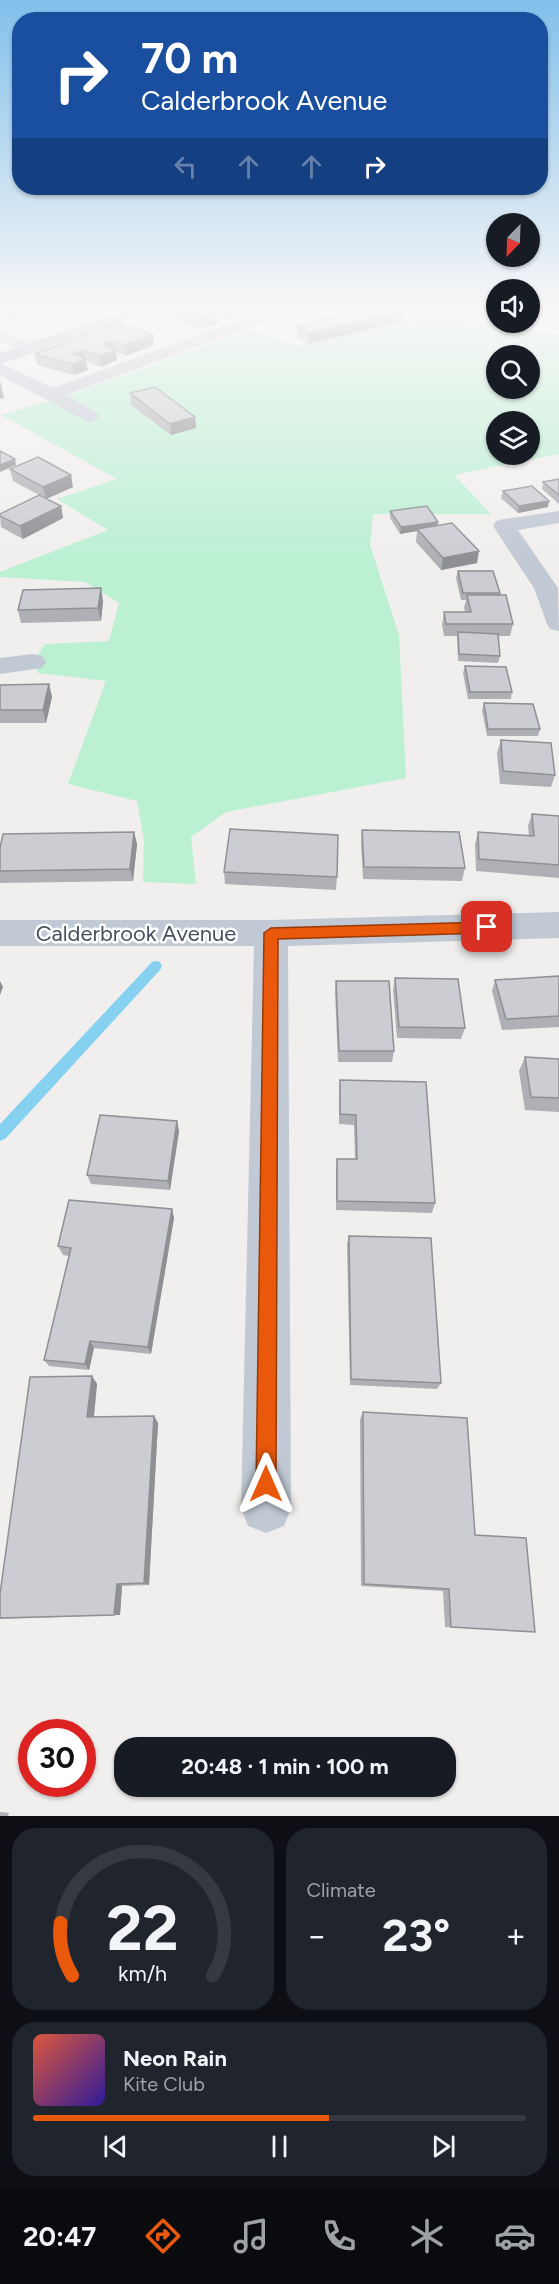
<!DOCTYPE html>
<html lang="en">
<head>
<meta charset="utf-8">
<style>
	:root { --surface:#171b24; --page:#20242c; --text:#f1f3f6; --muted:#9ea1a6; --line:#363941; --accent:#ea580c }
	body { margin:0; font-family:Figtree,sans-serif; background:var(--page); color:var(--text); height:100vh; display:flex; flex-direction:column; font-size:22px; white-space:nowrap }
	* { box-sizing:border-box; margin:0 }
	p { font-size:20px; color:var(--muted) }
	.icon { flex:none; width:33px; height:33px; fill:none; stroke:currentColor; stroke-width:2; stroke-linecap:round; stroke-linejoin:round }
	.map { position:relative; height:1816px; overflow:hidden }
	.panel { display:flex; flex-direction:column; gap:12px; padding:12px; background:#0d0f14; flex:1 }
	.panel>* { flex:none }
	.guide { position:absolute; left:12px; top:12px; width:536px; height:183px; border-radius:24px; box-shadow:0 2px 4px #0004; background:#1a4fa0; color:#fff; overflow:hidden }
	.needle { width:39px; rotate:203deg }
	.tools { position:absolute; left:486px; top:213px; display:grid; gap:12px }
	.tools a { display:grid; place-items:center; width:54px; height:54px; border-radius:50%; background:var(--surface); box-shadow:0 2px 4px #0004; font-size:30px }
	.speed { position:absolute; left:18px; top:1719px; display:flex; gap:12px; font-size:30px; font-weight:700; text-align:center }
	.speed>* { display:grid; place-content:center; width:78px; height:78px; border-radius:50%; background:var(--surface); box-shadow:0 2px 4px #0004; line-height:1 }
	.speed .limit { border:9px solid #d22; background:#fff; color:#111 }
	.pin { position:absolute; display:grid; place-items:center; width:51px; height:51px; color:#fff; margin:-26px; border-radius:12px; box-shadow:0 3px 9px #0006 }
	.me { position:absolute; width:66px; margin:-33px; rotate:0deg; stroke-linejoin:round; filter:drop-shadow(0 0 4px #0008) }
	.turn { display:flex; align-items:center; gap:21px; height:126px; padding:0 30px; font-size:27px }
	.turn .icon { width:78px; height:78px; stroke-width:2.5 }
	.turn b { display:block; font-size:42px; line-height:51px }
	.lanes { display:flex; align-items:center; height:57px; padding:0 30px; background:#0003; justify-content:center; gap:30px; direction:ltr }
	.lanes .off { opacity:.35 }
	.big { font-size:45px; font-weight:700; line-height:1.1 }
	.panel .tile { flex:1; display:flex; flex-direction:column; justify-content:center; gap:9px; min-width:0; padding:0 21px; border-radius:24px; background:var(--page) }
	.panel .dial { align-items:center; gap:0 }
	.dial svg { height:156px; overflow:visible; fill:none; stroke:var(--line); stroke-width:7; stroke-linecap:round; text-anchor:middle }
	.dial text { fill:var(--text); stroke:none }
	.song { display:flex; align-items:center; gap:18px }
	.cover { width:72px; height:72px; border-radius:9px; background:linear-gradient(135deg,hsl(10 70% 55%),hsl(250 70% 35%)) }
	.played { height:6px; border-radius:3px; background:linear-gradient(90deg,var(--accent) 60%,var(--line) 60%) }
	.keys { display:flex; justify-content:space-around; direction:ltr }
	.heat { display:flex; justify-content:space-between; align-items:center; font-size:33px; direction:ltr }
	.panel .tiles { flex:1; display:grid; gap:12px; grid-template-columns:1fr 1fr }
	.tile:last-child { grid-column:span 2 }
	.trip { position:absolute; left:114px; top:1737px; width:342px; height:60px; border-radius:24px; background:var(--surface); box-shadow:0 2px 4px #0004; font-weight:700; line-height:60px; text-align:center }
	.tabs { display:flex; height:96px; justify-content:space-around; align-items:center; background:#090b0e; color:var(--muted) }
	.tabs .icon { width:42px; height:42px }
	.tabs .selected { color:var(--accent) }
	.tabs b { font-size:27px; color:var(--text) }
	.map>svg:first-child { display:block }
</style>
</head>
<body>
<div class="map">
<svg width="559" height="1816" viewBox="0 0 559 1816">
	<rect width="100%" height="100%" fill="#f1eeee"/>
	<path fill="#bbf0d3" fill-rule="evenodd" d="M436,315L559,335V454L454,475L491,514H373L370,545L399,635L406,778L226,812L191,837L196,884L143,882L144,840L137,801L68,784L106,681L38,673L33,662L45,644L109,641L119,603L85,582L0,577V572L108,530L57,499L117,479L1,415L74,393L250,330L299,346ZM496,356H530V388H496ZM496,422H530V454H496Z"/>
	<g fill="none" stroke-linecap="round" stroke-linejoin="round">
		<path fill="#86d1ef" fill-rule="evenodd" d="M156,961L160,962L162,966L160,970L5,1139L0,1141V1124L152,962Z"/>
		<path fill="#c1c9d4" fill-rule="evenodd" d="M281,305H304L301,308L66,395L97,413L99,417L90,423L0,375V363L53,388Z
			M351,305H375L380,309L377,312L316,328L308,323L310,320L355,309Z
			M0,330L25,341L27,344L19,349L0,341Z
			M559,511V523L518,530L558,588L559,631L550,629L547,624L534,588L493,526L496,521L504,519Z
			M33,654L42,656L46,662L42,668L0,674V658Z
			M559,912V938L288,946L291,1508L284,1526L266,1533L248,1526L241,1508L254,946H0V920H271Z"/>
		<path fill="#adbbce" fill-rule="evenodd" d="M142,305H165L162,308L0,364V353Z"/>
	</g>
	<path fill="#afb0b5" d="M0,305L26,314L9,321L0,317Z
		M15,305H53L34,312Z
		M167,305H259V307L247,311L238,308V315L225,320L217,317L218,323L201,329L168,316Z
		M559,305V315L537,312L538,306Z
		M402,322L308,344L297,337V327Z
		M119,323L153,335L154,345L126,356L116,352L117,360L101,367L86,361L88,370L74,375L37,365L35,354Z
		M130,393L195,417L196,428L171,435L131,405Z
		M10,469L73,487L46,499L61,506L63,518L23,539L1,527L0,514L41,496L13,481Z
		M559,479V504L542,489L543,482Z
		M503,491L548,507L518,513L501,498Z
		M390,511L438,525L477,563L441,570L416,542L417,531L400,534L390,518Z
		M458,571L500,593L499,595L513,624L510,636H498L500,656L498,663L458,661L457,636H444L442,625L444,612H465L464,608L466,600H461L456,578Z
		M103,601L101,621L21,623L18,610Z
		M465,666L512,692L511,699H468L463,673Z
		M49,684L52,697L46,723H0V685Z
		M484,703L540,729L538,736H487L482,710Z
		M501,740L555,775L551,787L500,784L497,753Z
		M532,814L559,816V878L476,871L475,844L478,832L529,836L528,826Z
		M362,830L465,868L462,881L363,879L361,843Z
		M134,832L137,844L133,881L0,883V848Z
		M224,872L337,877L336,890L225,884Z
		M559,976V1027L502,1030L492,991L495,980Z
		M395,978L465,1028L461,1039L397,1038L393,990Z
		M336,981L394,1051L392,1062H338L335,993Z
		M525,1057L559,1059V1112L525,1110L519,1071Z
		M340,1080L435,1203L432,1213L336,1210V1169L337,1159H355L354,1125L339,1124V1091Z
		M177,1121L179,1131L170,1190L91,1184L87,1175Z
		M172,1209L174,1218L151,1354L94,1348L89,1370L49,1366L44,1360L69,1256L63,1255L58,1246Z
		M349,1236L441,1383L437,1389L350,1385L347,1244Z
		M92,1376L97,1384L94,1417L154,1416L158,1423L149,1585L122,1586L120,1615L0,1619Z
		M363,1412L475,1535L535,1632L445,1627L443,1591L361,1586L360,1419Z
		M0,1812L9,1813L8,1816H0Z"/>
	<path fill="#8e9094" d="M36,305H53L34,312L33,306Z
		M204,305H211V311L217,309L218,323L201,329V315Z
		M224,305H238V315L225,320Z
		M247,305H259V307L247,311Z
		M25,309L26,314L9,321L8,315Z
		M403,311L402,322L308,344L309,333Z
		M153,335L154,345L126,356L125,345Z
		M112,341L113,351L116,350L117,360L101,367L100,356L102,344Z
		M83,350L88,370L74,375L72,364L73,354Z
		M0,383H1L4,398L0,399Z
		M195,417L196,428L171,435L170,424Z
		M15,459L16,465L0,472V465Z
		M71,475L73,487L46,499L43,487Z
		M549,501L548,507L518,513L519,506Z
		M61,506L63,518L23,539L20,526Z
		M438,522L437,529H417V531L400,534L401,527Z
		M479,551L477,563L441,570L443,558Z
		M101,588L103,601L101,621L98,608Z
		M49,684L52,697L46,723L43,710Z
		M134,832L137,844L133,881L130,869Z
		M0,981L3,987L0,995Z
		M177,1121L179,1131L170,1190L168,1181Z
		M172,1209L174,1218L151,1354L148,1347Z
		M90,1341L94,1348L89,1370L85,1364Z
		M92,1376L97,1384L93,1424L87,1417Z
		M154,1416L158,1423L149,1585L144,1583Z
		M117,1584L122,1586L120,1615H114Z"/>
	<path fill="#cbcdd3" stroke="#8e9094" stroke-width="1.5" d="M0,305H15L25,309L8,315L0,312Z
		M173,305H206L217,309L201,315Z
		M390,305L403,311L309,333L297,327Z
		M539,305H559V309L538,306Z
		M119,323L153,335L125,345L112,341L102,344L116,350L100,356L83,350L73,354L86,359L72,364L35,354Z
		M155,387L195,417L170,424L130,393Z
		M0,451L15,459L0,465Z
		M38,457L71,475L43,487L10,469Z
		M559,479V495L543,482Z
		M532,486L549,501L519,506L503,491Z
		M39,495L61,506L20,526L0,516V514Z
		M427,506L438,522L401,527L390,511Z
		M452,523L479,551L443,558L417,529Z
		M458,571H493L500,593H463Z
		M101,588L98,608L18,610L23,590Z
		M467,595H506L513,624H446L444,612H471Z
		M458,632L498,634L500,656L459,654Z
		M465,666L506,667L512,692H470Z
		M49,684L43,710H0V685Z
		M484,703L533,704L540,729H488Z
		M501,740L551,743L555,775L503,771Z
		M532,814L559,816V865L479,859L478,832L534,836Z
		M230,829L338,835L337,877L224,872Z
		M362,830L459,832L465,868L364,867Z
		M134,832L130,869L0,871V848L3,834Z
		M559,976V1016L506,1019L495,980Z
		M395,978L458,979L465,1028L399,1027Z
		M336,981H389L394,1051H339Z
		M525,1057L559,1059V1098L531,1097Z
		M340,1080L426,1082L435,1203L337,1201V1159H357L356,1115L340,1114Z
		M100,1115L177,1121L168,1181L87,1175Z
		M69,1200L172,1209L148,1347L90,1341L85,1364L44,1360L71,1248L58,1246Z
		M349,1236L431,1238L441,1383L351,1379Z
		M92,1376L87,1417L154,1416L144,1583L117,1584L114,1615L0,1618V1594L30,1377Z
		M363,1412L467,1418L475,1535L526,1538L535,1632L451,1627L449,1589L364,1584Z"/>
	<linearGradient id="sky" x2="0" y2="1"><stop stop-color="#81c0eb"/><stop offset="0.55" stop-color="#f9f7f7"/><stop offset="1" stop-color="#f9f7f7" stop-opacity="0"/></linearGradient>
	<rect width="559" height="559" fill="url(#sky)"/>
	<path fill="#ea580c" stroke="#983908" stroke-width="1.5" d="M487,922L494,927L487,933L278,939L276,1484L273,1491L266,1494L259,1491L256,1484L264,933L271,928Z"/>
	<g text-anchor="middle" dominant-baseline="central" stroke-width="5" stroke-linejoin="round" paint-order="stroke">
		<g font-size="22" fill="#46505c" stroke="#fff">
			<text x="136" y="933">Calderbrook Avenue</text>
		</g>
	</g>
</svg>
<div class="tools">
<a><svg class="needle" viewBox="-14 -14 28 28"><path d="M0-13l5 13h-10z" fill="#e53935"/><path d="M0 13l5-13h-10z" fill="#9ea1a6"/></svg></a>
<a><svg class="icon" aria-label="sound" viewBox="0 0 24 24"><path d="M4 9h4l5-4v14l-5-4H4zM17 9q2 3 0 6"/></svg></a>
<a><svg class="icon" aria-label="search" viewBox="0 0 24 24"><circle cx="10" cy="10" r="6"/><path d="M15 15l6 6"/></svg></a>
<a><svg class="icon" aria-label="layers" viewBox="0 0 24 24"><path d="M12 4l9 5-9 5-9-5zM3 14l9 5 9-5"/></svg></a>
</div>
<div class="speed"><div class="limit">30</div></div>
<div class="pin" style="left:487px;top:927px;background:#d93025"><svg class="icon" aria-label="arrive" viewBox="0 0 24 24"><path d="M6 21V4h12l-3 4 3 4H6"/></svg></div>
<svg class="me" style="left:266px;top:1484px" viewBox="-20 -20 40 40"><path d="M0-17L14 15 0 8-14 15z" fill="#ea580c" stroke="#fff" stroke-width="4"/></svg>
<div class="trip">20:48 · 1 min · 100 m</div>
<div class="guide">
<div class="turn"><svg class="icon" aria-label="right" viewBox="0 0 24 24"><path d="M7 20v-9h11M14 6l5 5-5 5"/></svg><div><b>70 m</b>Calderbrook Avenue</div></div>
<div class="lanes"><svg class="icon off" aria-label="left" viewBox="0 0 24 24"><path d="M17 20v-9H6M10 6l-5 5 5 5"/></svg><svg class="icon off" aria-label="ahead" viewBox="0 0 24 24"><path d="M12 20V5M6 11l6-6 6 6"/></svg><svg class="icon off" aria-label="ahead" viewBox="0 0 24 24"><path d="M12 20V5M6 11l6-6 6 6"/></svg><svg class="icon" aria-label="right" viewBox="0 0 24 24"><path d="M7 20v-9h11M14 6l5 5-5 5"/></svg></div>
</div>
</div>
<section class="panel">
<div class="tiles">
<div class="tile dial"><svg viewBox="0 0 100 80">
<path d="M14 69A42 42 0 1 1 86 69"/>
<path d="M14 69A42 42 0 0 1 8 42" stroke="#ea580c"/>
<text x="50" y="56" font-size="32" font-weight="700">22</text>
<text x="50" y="72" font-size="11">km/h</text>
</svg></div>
<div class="tile"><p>Climate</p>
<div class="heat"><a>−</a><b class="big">23°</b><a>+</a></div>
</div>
<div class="tile">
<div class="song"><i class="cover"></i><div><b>Neon Rain</b><p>Kite Club</p></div></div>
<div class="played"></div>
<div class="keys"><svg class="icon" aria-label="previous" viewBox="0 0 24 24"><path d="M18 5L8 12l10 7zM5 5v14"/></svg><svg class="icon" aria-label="pause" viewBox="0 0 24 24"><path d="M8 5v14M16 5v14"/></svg><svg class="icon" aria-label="next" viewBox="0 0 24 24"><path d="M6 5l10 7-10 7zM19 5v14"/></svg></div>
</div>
</div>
</section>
<nav class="tabs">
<b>20:47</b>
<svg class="icon selected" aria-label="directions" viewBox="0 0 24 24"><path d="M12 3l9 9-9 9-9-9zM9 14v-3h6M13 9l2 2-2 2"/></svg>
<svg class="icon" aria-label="music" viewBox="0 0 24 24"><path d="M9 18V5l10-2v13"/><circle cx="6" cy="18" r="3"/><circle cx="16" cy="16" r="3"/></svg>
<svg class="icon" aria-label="phone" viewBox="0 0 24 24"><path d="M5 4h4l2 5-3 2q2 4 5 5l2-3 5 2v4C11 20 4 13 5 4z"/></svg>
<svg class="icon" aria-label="climate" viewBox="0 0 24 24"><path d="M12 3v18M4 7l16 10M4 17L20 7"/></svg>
<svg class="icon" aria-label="car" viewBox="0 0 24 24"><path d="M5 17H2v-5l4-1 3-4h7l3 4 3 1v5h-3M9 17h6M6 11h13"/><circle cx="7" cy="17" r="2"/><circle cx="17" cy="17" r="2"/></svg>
</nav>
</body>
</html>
